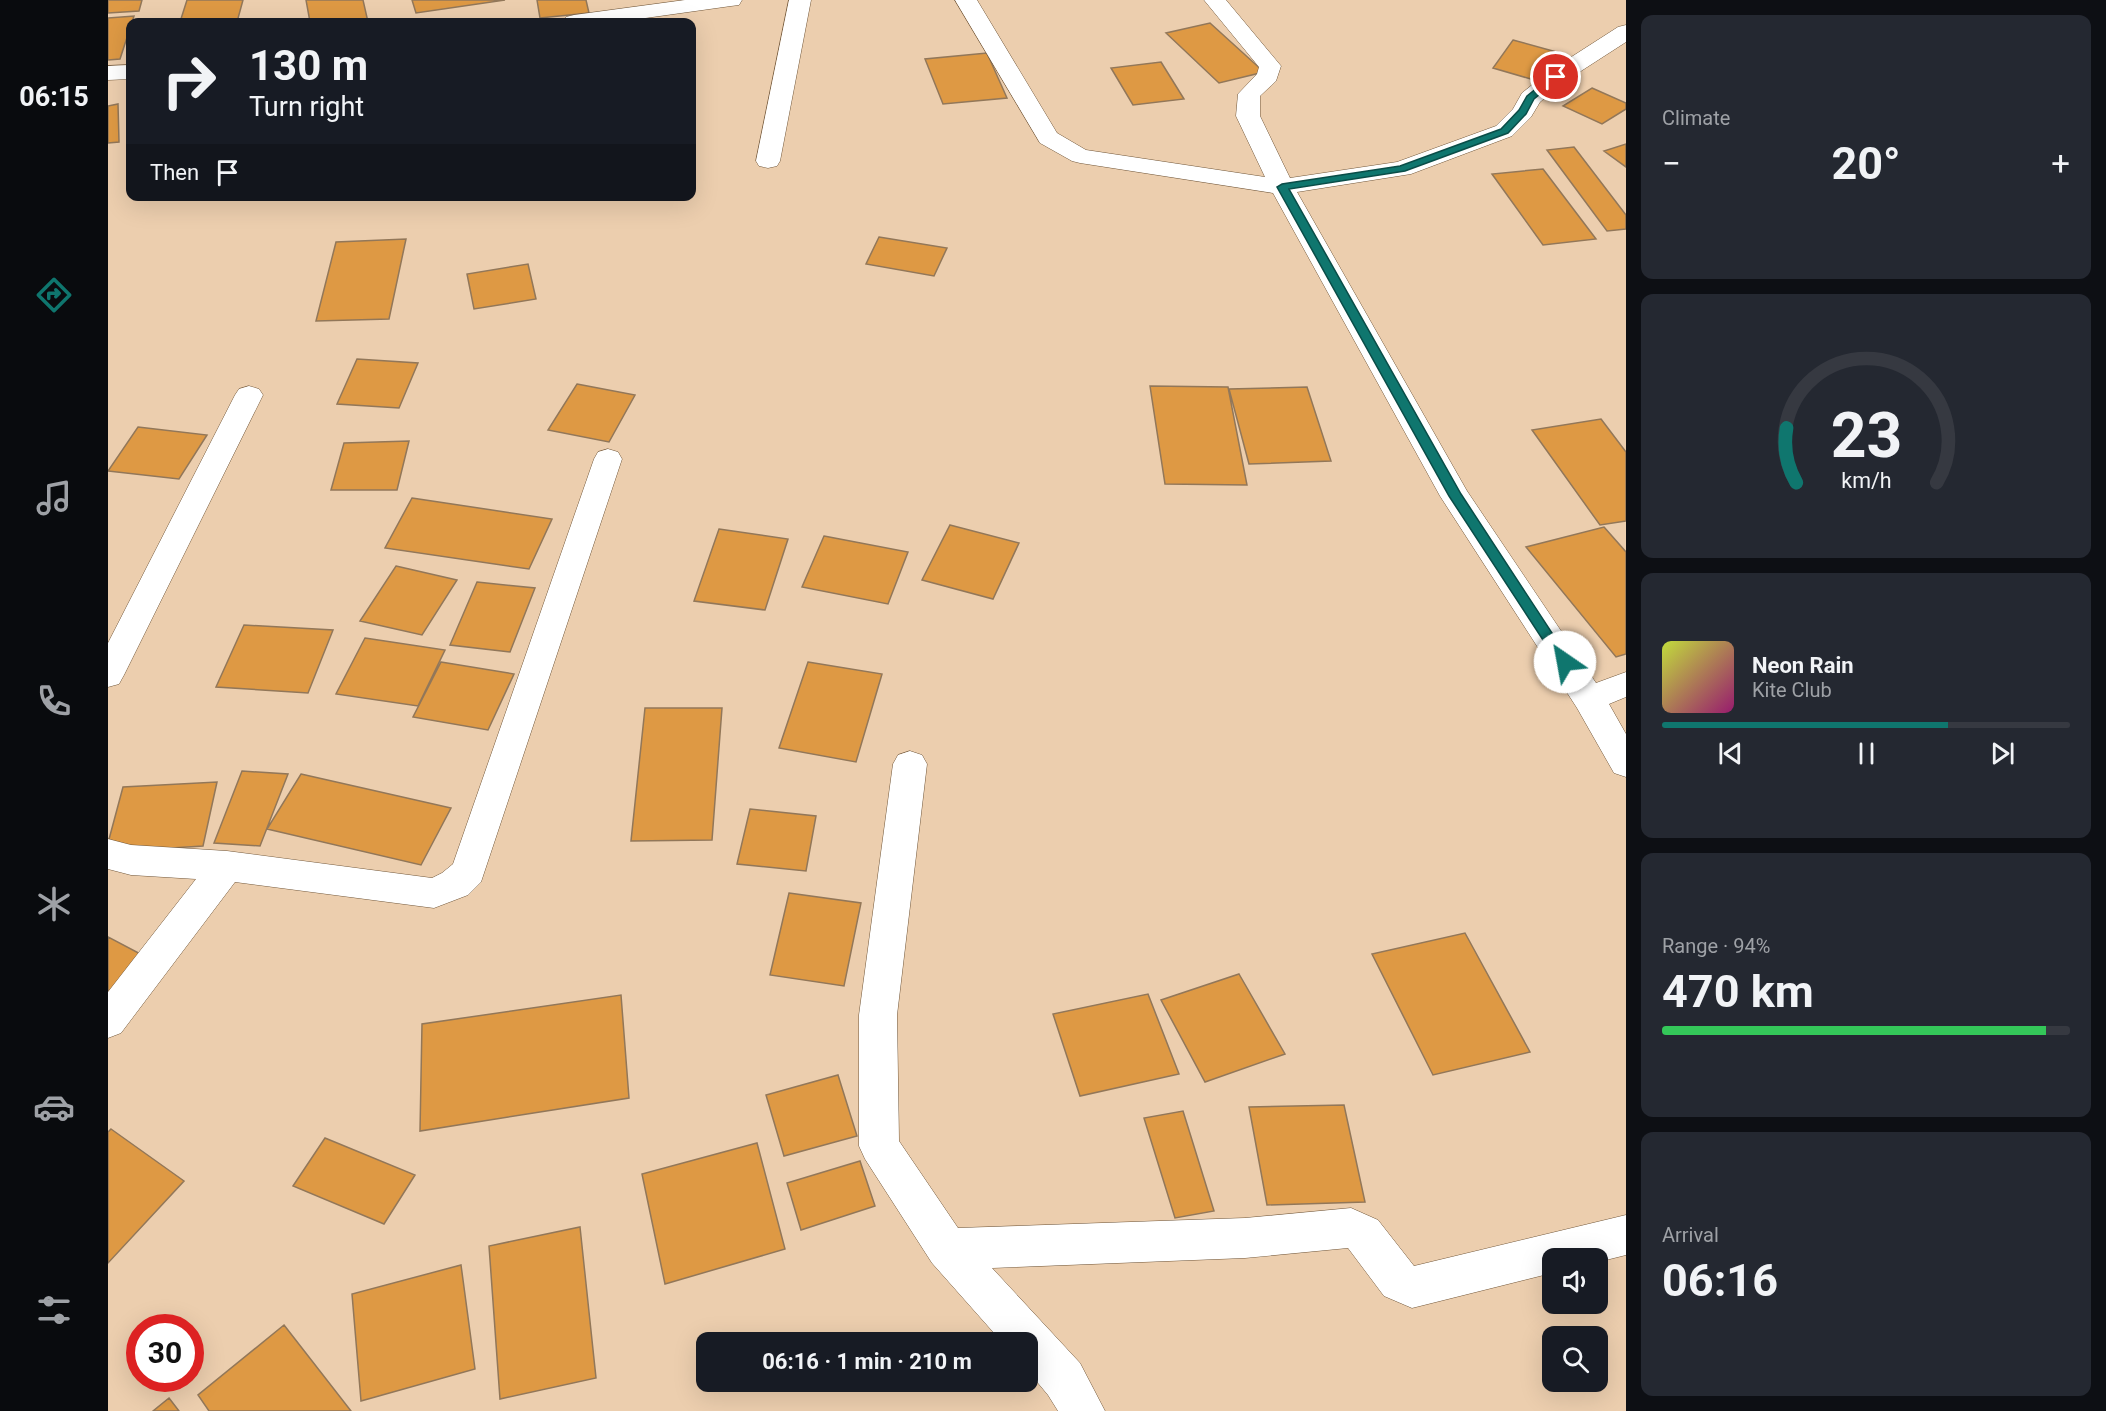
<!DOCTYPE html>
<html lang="en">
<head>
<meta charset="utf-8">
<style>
	:root { --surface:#171b24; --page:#242831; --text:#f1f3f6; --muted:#9ea1a6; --line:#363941; --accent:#0f766e }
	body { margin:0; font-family:Roboto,sans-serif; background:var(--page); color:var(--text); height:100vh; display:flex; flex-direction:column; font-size:22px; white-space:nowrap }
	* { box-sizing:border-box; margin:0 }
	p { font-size:20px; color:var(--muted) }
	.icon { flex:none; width:33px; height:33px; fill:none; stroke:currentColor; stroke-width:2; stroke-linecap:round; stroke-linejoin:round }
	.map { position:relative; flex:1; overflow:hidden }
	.drawer { display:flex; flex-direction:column; gap:15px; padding:15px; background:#0d0f14; width:480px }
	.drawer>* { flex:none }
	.hud { position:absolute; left:18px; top:18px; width:570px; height:183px; border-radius:12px; box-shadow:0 6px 24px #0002; background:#171b24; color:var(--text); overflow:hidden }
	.fabs { position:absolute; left:1434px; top:1248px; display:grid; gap:12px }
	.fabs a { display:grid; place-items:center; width:66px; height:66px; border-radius:12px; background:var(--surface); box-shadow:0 6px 24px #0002; font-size:30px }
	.speed { position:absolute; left:18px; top:1314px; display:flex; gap:12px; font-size:30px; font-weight:700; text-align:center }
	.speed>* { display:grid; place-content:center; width:78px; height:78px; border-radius:50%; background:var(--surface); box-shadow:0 6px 24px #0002; line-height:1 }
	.speed .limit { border:9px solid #d22; background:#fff; color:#111 }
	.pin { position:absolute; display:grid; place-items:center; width:51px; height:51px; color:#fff; margin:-26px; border:3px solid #fff; border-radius:50%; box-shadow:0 2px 6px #0007 }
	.me { position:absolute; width:66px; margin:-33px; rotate:327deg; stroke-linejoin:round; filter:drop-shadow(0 0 4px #0008) }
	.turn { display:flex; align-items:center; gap:21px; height:126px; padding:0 24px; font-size:27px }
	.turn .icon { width:78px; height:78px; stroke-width:2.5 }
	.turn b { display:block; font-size:42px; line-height:51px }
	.then { display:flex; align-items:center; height:57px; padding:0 24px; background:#0003; gap:12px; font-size:22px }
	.big { font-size:45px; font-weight:700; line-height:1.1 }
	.drawer .card { flex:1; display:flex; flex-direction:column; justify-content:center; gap:9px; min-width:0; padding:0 21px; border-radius:12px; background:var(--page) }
	.drawer .dial { align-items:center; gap:0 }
	.dial svg { height:156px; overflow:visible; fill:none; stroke:var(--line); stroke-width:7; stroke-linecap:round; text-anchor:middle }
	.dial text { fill:var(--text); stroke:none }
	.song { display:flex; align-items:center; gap:18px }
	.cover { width:72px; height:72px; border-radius:9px; background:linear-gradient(135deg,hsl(70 70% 55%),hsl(320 70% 35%)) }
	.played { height:6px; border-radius:3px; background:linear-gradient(90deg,var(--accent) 70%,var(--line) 70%) }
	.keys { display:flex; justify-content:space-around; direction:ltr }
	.heat { display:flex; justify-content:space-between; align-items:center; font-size:33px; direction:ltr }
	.charge { height:9px; border-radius:4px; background:linear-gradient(90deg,#34c759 94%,var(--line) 0) }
	.trip { position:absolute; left:588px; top:1332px; width:342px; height:60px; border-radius:12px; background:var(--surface); box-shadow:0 6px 24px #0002; font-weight:700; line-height:60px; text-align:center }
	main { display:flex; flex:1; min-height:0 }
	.menu { display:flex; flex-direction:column; width:108px; justify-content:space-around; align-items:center; background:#090b0e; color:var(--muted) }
	.menu .icon { width:42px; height:42px }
	.menu .current { color:var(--accent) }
	.menu b { font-size:27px; color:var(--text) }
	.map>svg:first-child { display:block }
</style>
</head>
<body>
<main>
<nav class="menu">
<b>06:15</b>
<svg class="icon current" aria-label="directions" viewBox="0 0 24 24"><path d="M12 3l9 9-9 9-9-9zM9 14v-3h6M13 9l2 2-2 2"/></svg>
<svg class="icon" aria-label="music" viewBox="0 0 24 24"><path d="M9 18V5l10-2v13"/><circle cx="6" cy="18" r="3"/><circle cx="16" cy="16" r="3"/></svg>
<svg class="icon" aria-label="phone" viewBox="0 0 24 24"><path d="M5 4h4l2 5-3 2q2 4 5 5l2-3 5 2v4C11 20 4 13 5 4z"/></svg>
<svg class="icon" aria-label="climate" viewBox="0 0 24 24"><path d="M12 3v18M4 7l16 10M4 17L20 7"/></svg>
<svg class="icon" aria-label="car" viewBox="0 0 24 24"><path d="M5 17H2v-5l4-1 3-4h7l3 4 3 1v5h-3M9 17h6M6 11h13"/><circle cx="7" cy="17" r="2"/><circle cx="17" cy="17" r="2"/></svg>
<svg class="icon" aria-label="filters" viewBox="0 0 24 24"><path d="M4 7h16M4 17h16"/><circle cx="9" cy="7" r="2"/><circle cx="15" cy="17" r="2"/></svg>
</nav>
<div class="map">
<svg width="1518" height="1411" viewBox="0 0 1518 1411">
	<rect width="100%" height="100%" fill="#ecceae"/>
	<path fill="#de9944" stroke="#927759" stroke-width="1.5" d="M0,0H34L31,11L0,13Z
		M79,0H135L129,22H72Z
		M198,0H255L260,22H202Z
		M304,0H397L308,13Z
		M429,0H478L481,13L432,18Z
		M26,16L12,59L0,60V18Z
		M1102,23L1156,72L1111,83L1058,33Z
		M1405,40L1452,53L1433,82L1385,68Z
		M879,53L899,98L835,104L817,59Z
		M1053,62L1076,99L1025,105L1003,68Z
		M1484,88L1518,103V109L1494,124L1455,106Z
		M10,104L11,142L0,143V106Z
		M1518,144V167L1496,151Z
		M1466,147L1518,215V229L1499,231L1439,150Z
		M1435,169L1488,239L1435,245L1384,174Z
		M771,237L839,248L826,276L758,264Z
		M298,239L281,319L208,321L228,242Z
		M420,264L428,299L366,309L359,274Z
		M249,359L310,363L291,408L229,404Z
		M469,384L527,395L501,442L440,430Z
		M1042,386L1120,387L1139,485L1057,484Z
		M1199,387L1223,461L1141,464L1121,389Z
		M1493,419L1518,452V521L1492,525L1424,430Z
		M30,427L99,435L71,479L0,471Z
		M301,441L289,490H223L236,443Z
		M304,498L444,519L421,569L277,548Z
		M842,525L911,543L885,599L814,580Z
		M1496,527L1518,552V654L1508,657L1418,547Z
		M611,529L680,539L657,610L586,601Z
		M716,536L800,552L780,604L694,587Z
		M288,566L349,580L314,635L252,621Z
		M369,582L427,588L402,652L342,645Z
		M136,625L225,630L200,693L108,687Z
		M257,638L337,650L310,706L228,694Z
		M333,662L406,674L380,730L305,717Z
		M700,662L774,674L748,762L671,748Z
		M537,708H614L604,840L523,841Z
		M134,771L180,774L152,846L106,843Z
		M193,774L343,808L313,865L159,829Z
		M109,782L95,846L0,852V843L15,787Z
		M642,809L708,816L698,871L629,864Z
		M681,893L753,903L736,986L662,975Z
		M1357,933L1422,1052L1325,1075L1264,954Z
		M0,937L40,958L0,1001Z
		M1131,974L1177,1054L1097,1082L1053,1000Z
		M1040,994L1071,1074L972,1096L945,1014Z
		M513,995L521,1098L312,1131L314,1024Z
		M730,1075L749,1136L676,1156L658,1095Z
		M1236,1105L1257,1202L1159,1205L1141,1107Z
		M1075,1111L1106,1211L1067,1218L1036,1118Z
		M3,1129L76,1181L0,1263V1132Z
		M217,1138L307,1175L276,1224L185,1186Z
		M649,1143L677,1249L557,1284L534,1174Z
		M752,1161L767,1206L693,1230L679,1183Z
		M472,1227L488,1378L392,1399L381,1246Z
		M353,1265L367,1369L253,1401L244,1294Z
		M176,1325L243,1411H101L90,1395Z
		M61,1398L71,1411H45Z"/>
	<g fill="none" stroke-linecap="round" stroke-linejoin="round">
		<g stroke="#71573a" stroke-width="1">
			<path id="minor" d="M577,0H634L631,5L623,6L509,22H455L458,17L466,15Z
				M681,0H703L672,161L669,166L660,168L651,166L648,161Z
				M847,0H869L949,133L978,150L1157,177L1128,116L1130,94L1149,74L1151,67L1096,0H1118L1173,66L1168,81L1152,96V116L1182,178L1289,162L1388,126L1405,109L1414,93L1440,72L1510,27L1518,25V42L1456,82L1432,102L1423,117L1404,136L1303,174L1189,192L1359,491L1488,683L1518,672V697L1501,704L1518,734V777L1506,773L1469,708L1332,496L1165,193L972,163L964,161L932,143Z
				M22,65V79L0,80V66Z
				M141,386L151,389L155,395L16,675L11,684L0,687V643L127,395L131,389Z
				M500,449L510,452L514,459L373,882L360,895L326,908L127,882L13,1033L0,1038V992L88,879L23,875L0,869V839L23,845L119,851L324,878L334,873L345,864L486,459L490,452Z
				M802,751L814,755L819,764L789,1015L791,1141L850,1228L1137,1218L1243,1208L1270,1220L1306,1266L1518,1215V1255L1490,1262V1258H1444V1273L1304,1308L1276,1296L1240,1248L1137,1258L884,1268L972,1363L997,1411H950L940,1395L920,1371V1342H894L824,1263L757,1159L751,1146V1015L785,764L790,755Z"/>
		</g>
		<use href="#minor" fill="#fff" fill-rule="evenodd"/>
	</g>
	<path fill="#0f766e" stroke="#0a4d48" stroke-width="1.5" d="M1445,75L1453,77L1426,99L1418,114L1400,133L1297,171L1181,189L1353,494L1461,659L1463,662L1457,667L1452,666L1341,496L1169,187L1174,184L1292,166L1393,129L1411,110L1419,96Z"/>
</svg>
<div class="fabs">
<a><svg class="icon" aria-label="sound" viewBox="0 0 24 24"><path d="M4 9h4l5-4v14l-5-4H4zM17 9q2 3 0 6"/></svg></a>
<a><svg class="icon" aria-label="search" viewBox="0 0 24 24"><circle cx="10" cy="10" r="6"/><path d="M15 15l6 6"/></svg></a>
</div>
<div class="speed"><div class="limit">30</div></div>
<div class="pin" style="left:1448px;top:77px;background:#d93025"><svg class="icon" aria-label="arrive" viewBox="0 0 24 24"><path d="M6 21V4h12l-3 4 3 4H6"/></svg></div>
<svg class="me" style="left:1457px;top:662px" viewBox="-20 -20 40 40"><circle r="19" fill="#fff"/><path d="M0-13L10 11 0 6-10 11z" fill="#0f766e"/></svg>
<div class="trip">06:16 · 1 min · 210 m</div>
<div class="hud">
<div class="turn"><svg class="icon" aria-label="right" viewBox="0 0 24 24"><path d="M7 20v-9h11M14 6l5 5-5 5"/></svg><div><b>130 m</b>Turn right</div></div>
<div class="then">Then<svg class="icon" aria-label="arrive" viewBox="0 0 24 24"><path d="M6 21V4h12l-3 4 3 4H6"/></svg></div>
</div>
</div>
<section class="drawer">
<div class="card"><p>Climate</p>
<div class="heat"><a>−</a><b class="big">20°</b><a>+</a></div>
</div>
<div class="card dial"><svg viewBox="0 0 100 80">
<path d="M14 69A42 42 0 1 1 86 69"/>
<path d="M14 69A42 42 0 0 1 9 41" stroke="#0f766e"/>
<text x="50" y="56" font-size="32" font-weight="700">23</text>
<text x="50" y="72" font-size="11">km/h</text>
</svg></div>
<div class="card">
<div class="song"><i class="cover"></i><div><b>Neon Rain</b><p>Kite Club</p></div></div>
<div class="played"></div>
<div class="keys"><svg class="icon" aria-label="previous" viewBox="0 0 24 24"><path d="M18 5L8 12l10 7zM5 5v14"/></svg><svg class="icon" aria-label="pause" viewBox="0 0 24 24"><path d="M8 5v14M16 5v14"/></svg><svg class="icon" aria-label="next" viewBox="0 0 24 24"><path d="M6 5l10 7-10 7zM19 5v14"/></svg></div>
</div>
<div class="card"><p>Range · 94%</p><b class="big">470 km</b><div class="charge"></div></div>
<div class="card"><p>Arrival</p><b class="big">06:16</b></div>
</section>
</main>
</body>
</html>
